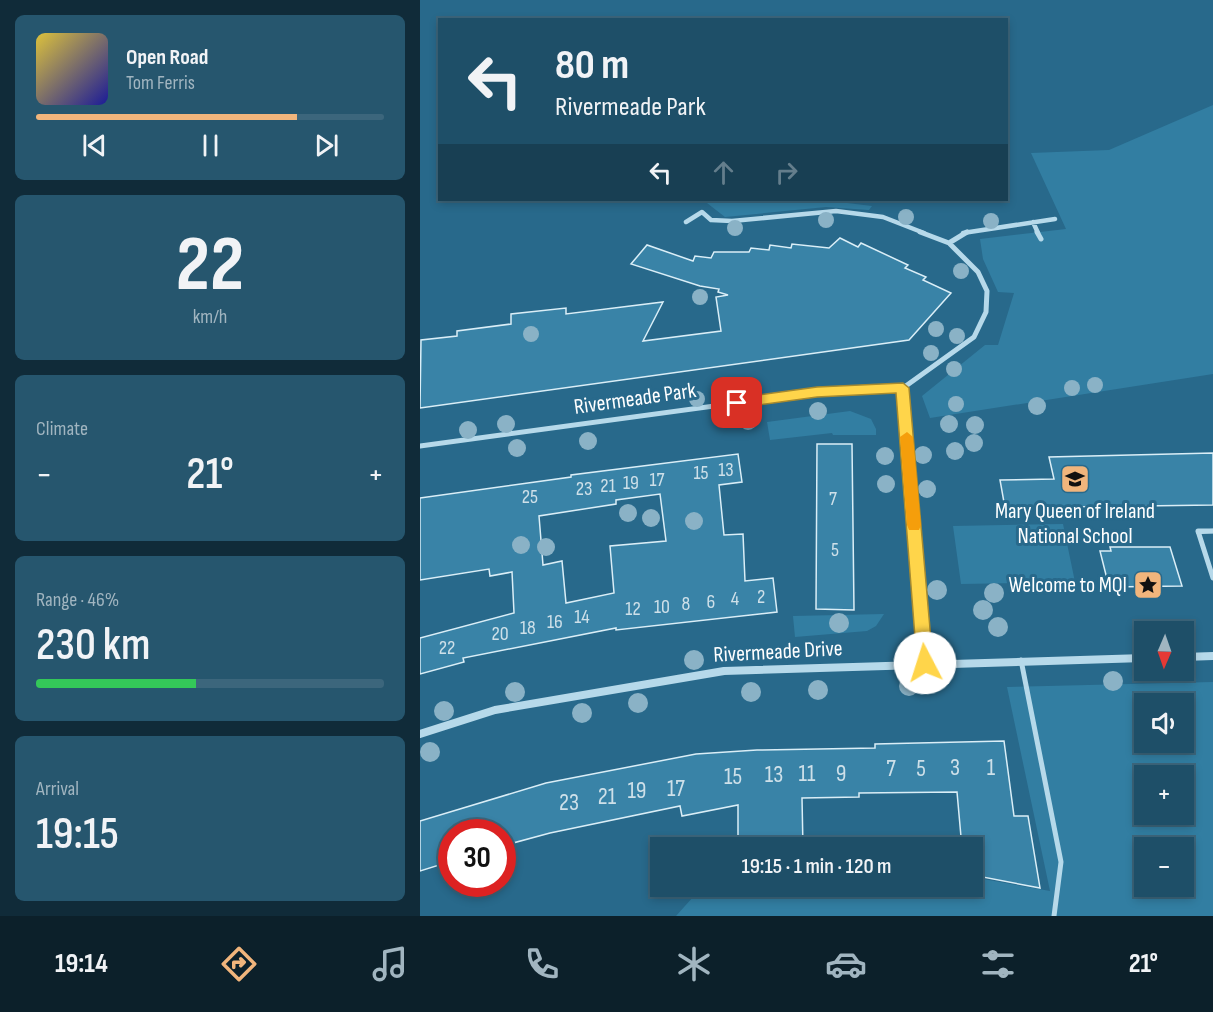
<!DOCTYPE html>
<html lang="en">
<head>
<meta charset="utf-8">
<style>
	:root { --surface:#1e4f68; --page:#26566e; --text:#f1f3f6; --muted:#a1b5c0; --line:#3c667c; --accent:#f1b57c }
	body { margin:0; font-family:"Sofia Sans Condensed",sans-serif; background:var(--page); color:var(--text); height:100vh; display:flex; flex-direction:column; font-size:22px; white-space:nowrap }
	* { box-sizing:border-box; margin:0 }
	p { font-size:20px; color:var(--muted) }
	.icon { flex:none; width:33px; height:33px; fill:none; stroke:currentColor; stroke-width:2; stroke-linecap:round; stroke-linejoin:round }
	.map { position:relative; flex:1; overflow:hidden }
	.sheet { display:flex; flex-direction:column; gap:15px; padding:15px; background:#102b39; width:420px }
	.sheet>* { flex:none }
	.top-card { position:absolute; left:18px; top:18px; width:570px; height:183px; border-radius:0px; box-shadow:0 3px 9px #0003,0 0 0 2px var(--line); background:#1e4f68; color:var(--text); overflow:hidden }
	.needle { width:39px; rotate:182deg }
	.tools { position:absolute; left:714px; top:621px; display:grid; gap:12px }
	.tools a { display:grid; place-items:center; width:60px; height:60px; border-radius:0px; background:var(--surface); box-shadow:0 3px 9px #0003,0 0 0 2px var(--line); font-size:30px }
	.speed { position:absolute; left:18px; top:819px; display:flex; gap:12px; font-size:30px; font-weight:700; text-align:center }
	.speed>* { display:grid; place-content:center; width:78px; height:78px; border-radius:50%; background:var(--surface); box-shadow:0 3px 9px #0003,0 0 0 2px var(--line); line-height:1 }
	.speed .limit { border:9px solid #d22; background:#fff; color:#111 }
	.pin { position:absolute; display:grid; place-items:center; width:51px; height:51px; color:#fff; margin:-26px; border-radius:12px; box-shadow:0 3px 9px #0006 }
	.me { position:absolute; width:66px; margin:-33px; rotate:355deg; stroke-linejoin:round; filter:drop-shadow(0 0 4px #0008) }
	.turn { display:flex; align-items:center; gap:21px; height:126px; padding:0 18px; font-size:27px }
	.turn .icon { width:78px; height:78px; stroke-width:2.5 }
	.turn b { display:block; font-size:42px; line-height:51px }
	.lanes { display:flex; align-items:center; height:57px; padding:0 18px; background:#0003; justify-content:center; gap:30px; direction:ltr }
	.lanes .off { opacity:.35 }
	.big { font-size:45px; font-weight:600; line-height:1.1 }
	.sheet .card { flex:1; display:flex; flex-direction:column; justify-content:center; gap:9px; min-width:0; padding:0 21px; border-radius:9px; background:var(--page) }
	.sheet .dial { align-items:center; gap:0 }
	.dial b { font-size:78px; line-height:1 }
	.song { display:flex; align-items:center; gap:18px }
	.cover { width:72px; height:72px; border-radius:9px; background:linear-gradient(135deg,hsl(50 70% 55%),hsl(240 70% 35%)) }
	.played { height:6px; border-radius:3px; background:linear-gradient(90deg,var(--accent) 75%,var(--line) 75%) }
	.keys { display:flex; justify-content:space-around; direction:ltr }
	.heat { display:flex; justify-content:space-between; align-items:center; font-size:33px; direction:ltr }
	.charge { height:9px; border-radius:4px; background:linear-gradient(90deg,#34c759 46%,var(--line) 0) }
	.trip { position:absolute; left:230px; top:837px; width:333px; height:60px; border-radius:0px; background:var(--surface); box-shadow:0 3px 9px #0003,0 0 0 2px var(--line); font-weight:600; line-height:60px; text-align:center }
	.menu { display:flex; height:96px; justify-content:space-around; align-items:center; background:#0c202a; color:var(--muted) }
	.menu .icon { width:42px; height:42px }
	.menu .active { color:var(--accent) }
	.menu b { font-size:27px; color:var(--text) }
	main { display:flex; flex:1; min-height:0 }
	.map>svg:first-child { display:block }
</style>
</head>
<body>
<main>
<section class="sheet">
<div class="card">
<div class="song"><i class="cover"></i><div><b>Open Road</b><p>Tom Ferris</p></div></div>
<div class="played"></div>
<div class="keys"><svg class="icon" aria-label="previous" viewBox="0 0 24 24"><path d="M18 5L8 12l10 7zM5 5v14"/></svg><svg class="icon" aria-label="pause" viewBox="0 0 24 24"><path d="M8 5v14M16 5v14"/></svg><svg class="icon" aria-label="next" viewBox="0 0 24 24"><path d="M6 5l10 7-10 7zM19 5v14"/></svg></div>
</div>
<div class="card dial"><b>22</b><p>km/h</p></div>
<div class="card"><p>Climate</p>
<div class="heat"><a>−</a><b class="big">21°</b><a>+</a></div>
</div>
<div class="card"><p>Range · 46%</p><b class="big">230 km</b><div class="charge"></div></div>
<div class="card"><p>Arrival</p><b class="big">19:15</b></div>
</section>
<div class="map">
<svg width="793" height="916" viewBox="0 0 793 916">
	<rect width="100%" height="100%" fill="#28698b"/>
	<path fill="#327ea2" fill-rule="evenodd" d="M793,105V374L510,418L502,396L565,345H578L594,293L578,292L563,259L560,239L646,229L611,153L689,150Z
		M291,200H426L427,203L452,206L449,210L406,207L305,217L287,203Z
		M430,411L451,419L456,429V435H413L412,433L350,440L347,422Z
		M643,524L655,582L541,584L533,526Z
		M464,614L456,626L447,631L375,637L373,616Z
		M793,682V916H256L282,887L552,886V877L630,891L587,687ZM724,704H764V742H724ZM724,776H764V814H724ZM724,848H764V886H724Z"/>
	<path fill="#3983a7" stroke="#daeef7" stroke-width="1.5" fill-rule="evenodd" d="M420,238L438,247L441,243L488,265L485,268L506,277L503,280L531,293L489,340L0,408L1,340L37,336V331L91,324V314L146,308V314L243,302L223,341L301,331L296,297L308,295L298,292L299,289L280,286L211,264L227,245L273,261L275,256L291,258L294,252H329L331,248L349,250L350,245L371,248L372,244L409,248Z
		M397,444H432L434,610L396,609Z
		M793,453V505L585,508L580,480L634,479L629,457Z
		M318,454L322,482L299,485L304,535L323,534L325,581L353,578L357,612L196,630V628L43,658L44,662L0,674V638L94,613L92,572L70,576L69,569L0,580V498L151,477V475ZM240,494L246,541L190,546L194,593L146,603L142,561L123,565L119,516L196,504V500Z
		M690,547H750L762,586L689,587L680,551H691Z
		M584,741L594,816H608L620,888L552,875V848H542L537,792L439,793V797L382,798L383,848H318V805L262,816L260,806L130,833L82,846V832H32V861L0,871V821L126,783L276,754L337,750L455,748V744Z"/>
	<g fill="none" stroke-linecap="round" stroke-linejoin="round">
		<path stroke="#b6d9ea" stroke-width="4.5" d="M778,532L793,531"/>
		<path stroke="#b6d9ea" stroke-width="5" d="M793,531H778L793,578
			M601,660L641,862L634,916"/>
		<path stroke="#b6d9ea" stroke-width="4.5" d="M266,222L282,212L291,220L312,221L416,211L463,217L504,233
			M613,222L618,233
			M543,233L635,219"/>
		<path stroke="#b6d9ea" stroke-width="5" d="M617,232L621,239
			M529,243L547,232
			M483,388L554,337L566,312L567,291L558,272L529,243L500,232
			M0,446L397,392L483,388L495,532"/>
		<path stroke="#b6d9ea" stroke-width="8" d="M494,530L505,663
			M764,657L793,656
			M0,734L75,710L304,671L724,658"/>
	</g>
	<g fill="#8ab2c6">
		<circle cx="486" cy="217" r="8"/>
		<circle cx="406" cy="220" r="8"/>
		<circle cx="571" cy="221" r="8"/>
		<circle cx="315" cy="228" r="8"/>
		<circle cx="541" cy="271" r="8"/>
		<circle cx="280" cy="297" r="8"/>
		<circle cx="516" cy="329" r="8"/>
		<circle cx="111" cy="334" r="8"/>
		<circle cx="537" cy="336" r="8"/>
		<circle cx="511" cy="353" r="8"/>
		<circle cx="534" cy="369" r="8"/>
		<circle cx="675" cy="385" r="8"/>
		<circle cx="652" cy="388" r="8"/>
		<circle cx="323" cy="392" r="8"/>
		<circle cx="277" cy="399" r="8"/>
		<circle cx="536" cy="404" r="8"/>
		<circle cx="617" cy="406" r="9"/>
		<circle cx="398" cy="411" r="9"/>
		<circle cx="328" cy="421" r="9"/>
		<circle cx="86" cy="424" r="9"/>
		<circle cx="529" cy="424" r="9"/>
		<circle cx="555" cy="425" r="9"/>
		<circle cx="48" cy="430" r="9"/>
		<circle cx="168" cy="441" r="9"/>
		<circle cx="554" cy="443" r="9"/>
		<circle cx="97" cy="448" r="9"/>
		<circle cx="535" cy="451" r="9"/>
		<circle cx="503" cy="455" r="9"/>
		<circle cx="465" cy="456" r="9"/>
		<circle cx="466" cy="484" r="9"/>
		<circle cx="507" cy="489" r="9"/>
		<circle cx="208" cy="513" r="9"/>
		<circle cx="231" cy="518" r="9"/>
		<circle cx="274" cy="521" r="9"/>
		<circle cx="101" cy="545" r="9"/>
		<circle cx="126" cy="547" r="9"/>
		<circle cx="517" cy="590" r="10"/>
		<circle cx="574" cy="593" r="10"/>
		<circle cx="563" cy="610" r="10"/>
		<circle cx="419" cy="623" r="10"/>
		<circle cx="578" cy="627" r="10"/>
		<circle cx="274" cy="660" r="10"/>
		<circle cx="693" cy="681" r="10"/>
		<circle cx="489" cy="686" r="10"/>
		<circle cx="398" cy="690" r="10"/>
		<circle cx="95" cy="692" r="10"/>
		<circle cx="331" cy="692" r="10"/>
		<circle cx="218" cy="703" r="10"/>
		<circle cx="24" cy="711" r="10"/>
		<circle cx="162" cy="713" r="10"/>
		<circle cx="10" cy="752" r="10"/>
	</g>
	<path fill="#ffd54a" stroke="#a68a30" stroke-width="1.5" d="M483,383L489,388L513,663L511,668L505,670L499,668L497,663L476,393L397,397L317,408L310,403L317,398L397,387Z"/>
	<path fill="#f59e0b" d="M487,432L493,437L501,525L499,530H489L487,525L480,437Z"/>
	<defs>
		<g id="school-square" transform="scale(1.5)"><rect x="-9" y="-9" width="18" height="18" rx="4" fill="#f1b57c" stroke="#28698b"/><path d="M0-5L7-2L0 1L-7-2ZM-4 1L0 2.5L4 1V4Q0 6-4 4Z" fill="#111"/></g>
		<g id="sight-square" transform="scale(1.5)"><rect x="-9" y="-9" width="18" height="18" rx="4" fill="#f1b57c" stroke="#28698b"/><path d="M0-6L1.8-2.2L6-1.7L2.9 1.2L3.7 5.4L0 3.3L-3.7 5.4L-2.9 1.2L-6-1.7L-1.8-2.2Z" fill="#111"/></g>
	</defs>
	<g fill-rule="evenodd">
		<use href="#school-square" x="655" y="479"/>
		<use href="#sight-square" x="728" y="585"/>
	</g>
	<g text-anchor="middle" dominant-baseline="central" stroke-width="6" stroke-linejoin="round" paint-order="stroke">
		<g font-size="20" fill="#cee0e9">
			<text x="306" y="470">13</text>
			<text x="281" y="473">15</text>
			<text x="237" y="480">17</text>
			<text x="211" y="483">19</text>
			<text x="188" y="486">21</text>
			<text x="164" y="489">23</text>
			<text x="110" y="497">25</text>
			<text x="413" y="499">7</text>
			<text x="415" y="550">5</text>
			<text x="341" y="597">2</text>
			<text x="315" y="599">4</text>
			<text x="291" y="602">6</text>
			<text x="266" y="604">8</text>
			<text x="242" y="607">10</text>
			<text x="213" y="609">12</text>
			<text x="162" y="617">14</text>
			<text x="135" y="622">16</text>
			<text x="108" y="628">18</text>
			<text x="80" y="634">20</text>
			<text x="27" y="648">22</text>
		</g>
		<g font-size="22" fill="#fff" stroke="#28698b">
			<text transform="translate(215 399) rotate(-8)">Rivermeade Park</text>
			<text transform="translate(358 652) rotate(-3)">Rivermeade Drive</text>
		</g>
		<g font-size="22" fill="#fff" stroke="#28698b">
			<text x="655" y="511">Mary Queen of Ireland<tspan x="655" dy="25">National School</tspan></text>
			<text x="707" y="585" text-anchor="end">Welcome to MQI</text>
		</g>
		<g font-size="24" fill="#cee0e9">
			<text x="535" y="767">3</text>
			<text x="571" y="767">1</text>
			<text x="471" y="768">7</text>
			<text x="501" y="768">5</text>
			<text x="387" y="773">11</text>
			<text x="421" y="773">9</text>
			<text x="354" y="774">13</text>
			<text x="313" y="776">15</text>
			<text x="256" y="788">17</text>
			<text x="217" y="790">19</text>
			<text x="187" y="796">21</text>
			<text x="149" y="802">23</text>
		</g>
	</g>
</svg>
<div class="tools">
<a><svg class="needle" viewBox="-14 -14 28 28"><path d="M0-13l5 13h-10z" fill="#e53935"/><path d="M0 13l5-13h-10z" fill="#a1b5c0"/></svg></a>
<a><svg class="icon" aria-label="sound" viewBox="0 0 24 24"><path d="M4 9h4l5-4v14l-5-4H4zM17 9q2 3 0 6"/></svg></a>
<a>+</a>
<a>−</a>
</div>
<div class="speed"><div class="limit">30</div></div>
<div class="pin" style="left:317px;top:403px;background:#d93025"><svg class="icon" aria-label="arrive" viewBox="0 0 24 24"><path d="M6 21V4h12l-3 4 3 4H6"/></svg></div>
<svg class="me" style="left:505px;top:663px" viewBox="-20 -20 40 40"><circle r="19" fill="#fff"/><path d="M0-13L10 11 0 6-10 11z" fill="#ffd54a"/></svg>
<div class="trip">19:15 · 1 min · 120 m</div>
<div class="top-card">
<div class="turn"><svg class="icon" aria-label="left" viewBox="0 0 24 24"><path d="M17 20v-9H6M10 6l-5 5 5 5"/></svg><div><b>80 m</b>Rivermeade Park</div></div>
<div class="lanes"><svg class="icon" aria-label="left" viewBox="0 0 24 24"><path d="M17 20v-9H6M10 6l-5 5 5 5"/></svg><svg class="icon off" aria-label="ahead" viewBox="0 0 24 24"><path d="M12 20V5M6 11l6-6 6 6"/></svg><svg class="icon off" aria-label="right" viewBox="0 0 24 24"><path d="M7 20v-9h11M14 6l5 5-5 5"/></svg></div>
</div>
</div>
</main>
<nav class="menu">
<b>19:14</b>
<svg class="icon active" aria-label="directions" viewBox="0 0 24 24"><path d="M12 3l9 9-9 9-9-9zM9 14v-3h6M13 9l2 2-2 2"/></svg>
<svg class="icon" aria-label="music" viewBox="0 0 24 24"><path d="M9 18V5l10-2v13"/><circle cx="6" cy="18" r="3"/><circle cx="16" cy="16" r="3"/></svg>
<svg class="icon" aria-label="phone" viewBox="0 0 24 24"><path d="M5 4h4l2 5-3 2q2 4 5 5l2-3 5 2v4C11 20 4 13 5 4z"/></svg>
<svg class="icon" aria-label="climate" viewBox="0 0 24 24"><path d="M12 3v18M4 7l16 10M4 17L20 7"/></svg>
<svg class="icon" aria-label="car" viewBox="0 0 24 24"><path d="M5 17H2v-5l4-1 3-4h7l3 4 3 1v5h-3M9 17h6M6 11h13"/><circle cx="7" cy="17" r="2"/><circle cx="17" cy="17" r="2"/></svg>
<svg class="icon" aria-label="filters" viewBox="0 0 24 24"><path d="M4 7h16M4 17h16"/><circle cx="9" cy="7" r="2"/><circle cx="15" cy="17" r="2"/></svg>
<b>21°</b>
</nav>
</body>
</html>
